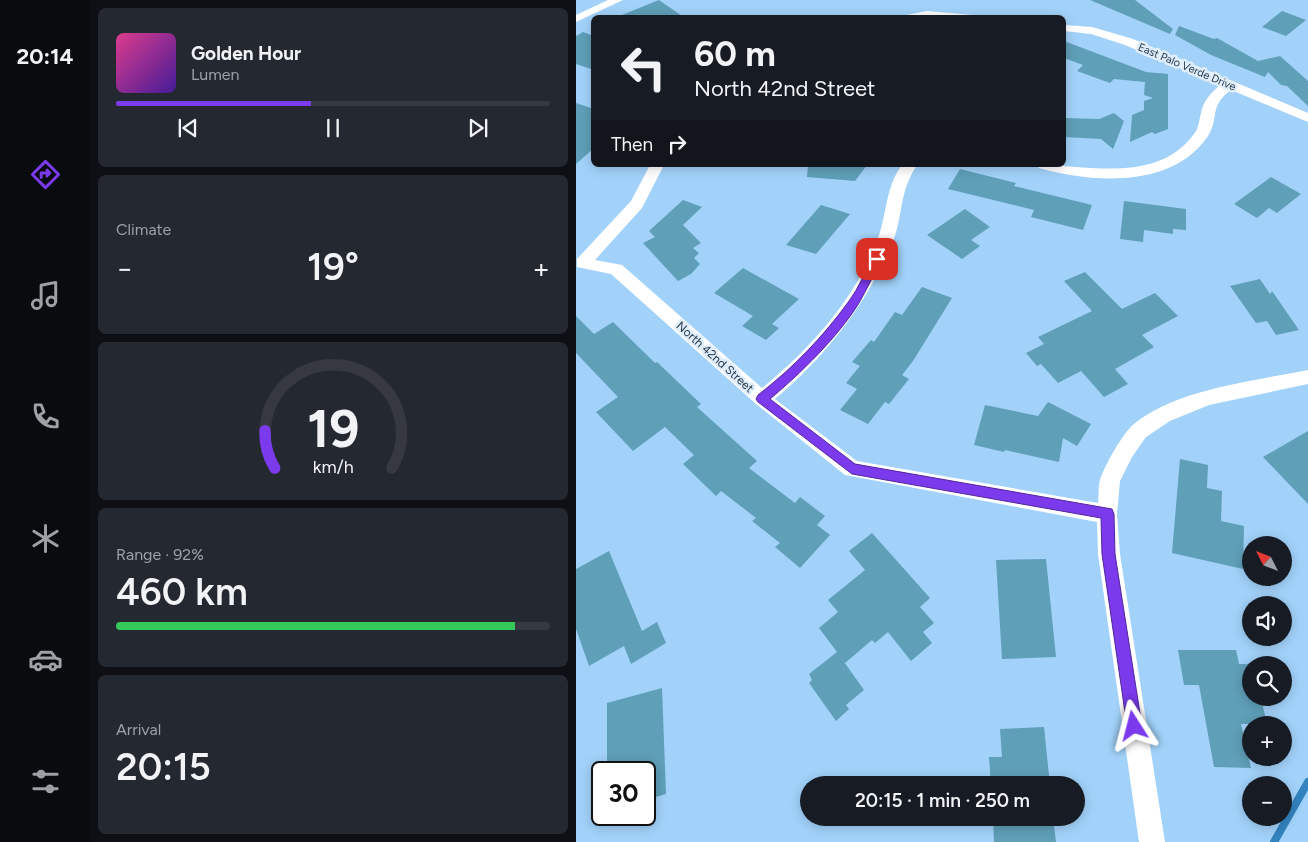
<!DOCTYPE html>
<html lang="en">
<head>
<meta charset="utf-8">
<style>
	:root { --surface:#171b24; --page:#242831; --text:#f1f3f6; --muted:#9ea1a6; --line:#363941; --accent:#7c3aed }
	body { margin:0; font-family:Figtree,sans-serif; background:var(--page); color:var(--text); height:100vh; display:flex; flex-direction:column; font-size:19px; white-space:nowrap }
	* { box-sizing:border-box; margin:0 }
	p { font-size:16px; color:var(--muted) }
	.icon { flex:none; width:28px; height:28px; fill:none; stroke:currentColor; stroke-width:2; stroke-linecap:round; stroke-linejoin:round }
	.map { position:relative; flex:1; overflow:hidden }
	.details { display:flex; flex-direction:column; gap:8px; padding:8px; background:#0d0f14; width:486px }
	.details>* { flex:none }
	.hud { position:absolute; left:15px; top:15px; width:475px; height:152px; border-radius:8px; box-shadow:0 2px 12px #0003; background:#171b24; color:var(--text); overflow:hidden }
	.needle { width:32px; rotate:312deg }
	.buttons { position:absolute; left:666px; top:536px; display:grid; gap:10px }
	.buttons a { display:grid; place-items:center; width:50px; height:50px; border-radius:50%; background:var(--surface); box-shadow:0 2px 12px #0003; font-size:25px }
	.speed { position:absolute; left:15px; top:761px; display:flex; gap:10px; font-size:25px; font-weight:700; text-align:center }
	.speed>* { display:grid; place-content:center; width:65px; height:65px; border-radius:50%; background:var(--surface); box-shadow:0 2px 12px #0003; line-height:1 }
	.speed .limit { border:2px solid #111; border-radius:8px; background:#fff; color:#111 }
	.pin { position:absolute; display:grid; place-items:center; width:42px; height:42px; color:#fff; margin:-21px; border-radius:10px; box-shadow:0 2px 8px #0006 }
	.me { position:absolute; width:55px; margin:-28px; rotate:351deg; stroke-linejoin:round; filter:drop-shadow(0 0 4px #0008) }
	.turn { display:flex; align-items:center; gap:18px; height:105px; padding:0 20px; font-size:22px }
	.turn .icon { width:65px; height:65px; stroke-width:2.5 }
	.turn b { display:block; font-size:35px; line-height:42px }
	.then { display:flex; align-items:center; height:48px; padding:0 20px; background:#0003; gap:10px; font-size:19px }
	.big { font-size:38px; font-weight:600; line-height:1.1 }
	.details .card { flex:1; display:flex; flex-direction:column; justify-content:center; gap:8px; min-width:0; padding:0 18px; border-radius:8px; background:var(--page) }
	.details .dial { align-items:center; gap:0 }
	.dial svg { height:130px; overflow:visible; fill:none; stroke:var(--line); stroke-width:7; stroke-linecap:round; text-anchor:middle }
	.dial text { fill:var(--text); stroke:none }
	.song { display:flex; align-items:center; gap:15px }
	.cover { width:60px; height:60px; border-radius:8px; background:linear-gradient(135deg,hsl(330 70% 55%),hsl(260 70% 35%)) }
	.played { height:5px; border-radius:2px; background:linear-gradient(90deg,var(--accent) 45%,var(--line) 45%) }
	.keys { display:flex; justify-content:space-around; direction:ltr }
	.heat { display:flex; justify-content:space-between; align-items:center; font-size:28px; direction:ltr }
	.charge { height:8px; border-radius:4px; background:linear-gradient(90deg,#34c759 92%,var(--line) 0) }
	.trip { position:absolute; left:224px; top:776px; width:285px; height:50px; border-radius:25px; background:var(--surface); box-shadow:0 2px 12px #0003; font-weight:600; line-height:50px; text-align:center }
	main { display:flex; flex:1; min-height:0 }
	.menu { display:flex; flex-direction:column; width:90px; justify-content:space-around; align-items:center; background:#090b0e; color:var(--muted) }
	.menu .icon { width:35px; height:35px }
	.menu .active { color:var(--accent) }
	.menu b { font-size:22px; color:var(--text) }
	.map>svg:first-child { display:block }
</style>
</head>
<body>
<main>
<nav class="menu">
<b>20:14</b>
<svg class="icon active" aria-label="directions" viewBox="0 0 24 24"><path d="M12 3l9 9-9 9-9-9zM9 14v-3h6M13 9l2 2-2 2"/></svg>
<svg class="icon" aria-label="music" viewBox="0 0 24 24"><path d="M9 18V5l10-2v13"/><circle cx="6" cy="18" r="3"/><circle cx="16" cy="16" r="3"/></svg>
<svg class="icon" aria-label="phone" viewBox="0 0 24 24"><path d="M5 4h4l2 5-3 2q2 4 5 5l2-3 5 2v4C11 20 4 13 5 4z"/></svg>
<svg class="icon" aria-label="climate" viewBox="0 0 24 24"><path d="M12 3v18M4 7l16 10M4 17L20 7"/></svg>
<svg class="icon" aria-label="car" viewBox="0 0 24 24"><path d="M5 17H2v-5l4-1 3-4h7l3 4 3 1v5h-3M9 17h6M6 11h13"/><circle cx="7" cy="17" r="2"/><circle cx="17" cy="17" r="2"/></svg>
<svg class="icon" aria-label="filters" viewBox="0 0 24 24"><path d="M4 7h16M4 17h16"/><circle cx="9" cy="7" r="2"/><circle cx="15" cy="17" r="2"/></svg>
</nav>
<section class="details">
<div class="card">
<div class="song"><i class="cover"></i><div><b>Golden Hour</b><p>Lumen</p></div></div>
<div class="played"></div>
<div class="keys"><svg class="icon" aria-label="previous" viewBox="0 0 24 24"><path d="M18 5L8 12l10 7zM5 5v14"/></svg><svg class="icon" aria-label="pause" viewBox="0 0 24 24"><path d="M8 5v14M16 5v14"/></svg><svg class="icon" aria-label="next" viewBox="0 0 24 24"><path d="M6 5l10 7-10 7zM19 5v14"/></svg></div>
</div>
<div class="card"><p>Climate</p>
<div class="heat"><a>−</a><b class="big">19°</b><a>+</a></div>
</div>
<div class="card dial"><svg viewBox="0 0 100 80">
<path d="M14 69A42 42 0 1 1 86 69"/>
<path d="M14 69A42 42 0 0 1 8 46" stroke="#7c3aed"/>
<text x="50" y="56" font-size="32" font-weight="700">19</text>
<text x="50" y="72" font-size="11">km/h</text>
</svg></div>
<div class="card"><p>Range · 92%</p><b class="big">460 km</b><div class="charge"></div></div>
<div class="card"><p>Arrival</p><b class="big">20:15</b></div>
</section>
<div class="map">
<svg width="732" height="842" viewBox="0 0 732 842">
	<rect width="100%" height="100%" fill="#a2d2fa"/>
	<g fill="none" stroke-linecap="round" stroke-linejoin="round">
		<path stroke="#3383bf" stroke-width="8" d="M698,842L732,782"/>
	</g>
	<path fill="#5f9fb8" d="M83,0L109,18H41V17Z
		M514,0H559L597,29L594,34Z
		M706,11L730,20L710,36L686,27Z
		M603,26L638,39L641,38L682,61L704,56L732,81V106L711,86L705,85L692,72L689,77L635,55L599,35Z
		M7,32L18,36V70L0,64V36Z
		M488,41L570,72L592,74V129L579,134L576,132L554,142L556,115L568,110V101L577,98L568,95L569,82L538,79L534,83L501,71L507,65L488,58Z
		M0,103L18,109V148L0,164Z
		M538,113L548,121L537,149L525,139L488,137V118L523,119Z
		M232,165H291L279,181L231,177Z
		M384,169L440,183L438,186L516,205L507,230L455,217L458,210L372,189Z
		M695,177L725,194L701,213L693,208L681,218L658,204Z
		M107,200L126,207L107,225L125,243L117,248L123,253L118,258L124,264L115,274L102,281L67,243L79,237L73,231Z
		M548,201L610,209V230L597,229V234L568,230L567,242L544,239Z
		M245,205L274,214L240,254L210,245Z
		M389,209L414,227L395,240L404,246L386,259L351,235Z
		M167,268L223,299L196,324L203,328L190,340L166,326L177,316L138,293Z
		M509,272L546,309L579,293L602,316L566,335L578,347L539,369L552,384L528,397L505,371L482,383L465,364L461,366L450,353L468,344L462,337L516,311L488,281Z
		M684,279L694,294L696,291L723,330L700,335L691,321L680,323L654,286Z
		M346,287L376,298L337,361L326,375L333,379L313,404L309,402L292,424L264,410L281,389L270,383L284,366L276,362L295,340L298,342L319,312L326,315Z
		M0,316L18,334L37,322L79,363L81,362L125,404L121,407L181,461L173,468L219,503L224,497L249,516L241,525L254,535L224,568L199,547L204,543L176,521L180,518L145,491L140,496L107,464L118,455L89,427L57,451L20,412L42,397L0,353Z
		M472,402L515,424L501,446L487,438L483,462L429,450L428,452L398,445L409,405L462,416Z
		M732,431V504L687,457Z
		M604,459L632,465L631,488L646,491L645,521L668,526L667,569L596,553Z
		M296,533L354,598L344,607L358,623L347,632L356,643L335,661L312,632L299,643L296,640L269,663L261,652L288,690L270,705L273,709L260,721L233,683L236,680L233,674L261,652L243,628L262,612L252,600L289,570L273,551Z
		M33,551L66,631L81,622L90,643L55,664L48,646L13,666L0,629V569Z
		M470,559L480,657L426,659L420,560Z
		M602,650H660L663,664H675V698H685L691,724H665L675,768L638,767L623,685H608Z
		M86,688L90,794L69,800V772H31V703Z
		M468,727L474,785H415L413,757H426L424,729Z
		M417,818H477L480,842H418Z"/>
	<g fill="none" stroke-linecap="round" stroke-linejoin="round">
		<path fill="#fff" fill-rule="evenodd" d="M32,0H47L0,22V15Z
			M351,11L397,15L402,18H324L325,16Z
			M488,25L516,27L557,39L732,113V122L655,90C632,107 644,117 632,136C596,189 517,183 463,168L461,165C514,165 581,184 618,134C623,128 623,120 625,113C627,101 635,93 644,85L549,45L515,34L488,31Z
			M74,165H88L66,208L19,260L46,265L186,388C234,349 279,299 301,241C311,216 309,187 326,165H341C322,194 328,215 316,244C290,305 249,357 199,399L281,461L522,503C523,496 522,487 524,480C529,465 546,434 558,424C600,389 678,381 732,370V384L633,405L594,421L570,437L556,457L544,481L541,514L544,554L589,842H563L522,554L521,522L269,475L180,404L35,274L1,267V259L55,201Z"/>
	</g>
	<path fill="#7c3aed" stroke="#51269a" d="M301,256L306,259C298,274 291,289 283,303C262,337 224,374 194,399L279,464L536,509L538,514L539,554L566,726L564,731L558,733L553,731L551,726L526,554L525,518L276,474L182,402L180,399L182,395C217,368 247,337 273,301C283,288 289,271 298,257Z"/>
	<g text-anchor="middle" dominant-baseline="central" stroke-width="5" stroke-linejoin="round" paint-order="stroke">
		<g font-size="11" fill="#26394a" stroke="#e0eefb">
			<text transform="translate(611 67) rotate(23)">East Palo Verde Drive</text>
		</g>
		<g font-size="12" fill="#26394a" stroke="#e0eefb">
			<text transform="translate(139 357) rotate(42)">North 42nd Street</text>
		</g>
	</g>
</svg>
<div class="buttons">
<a><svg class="needle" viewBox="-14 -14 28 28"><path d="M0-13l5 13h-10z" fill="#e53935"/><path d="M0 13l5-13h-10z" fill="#9ea1a6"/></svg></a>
<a><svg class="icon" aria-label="sound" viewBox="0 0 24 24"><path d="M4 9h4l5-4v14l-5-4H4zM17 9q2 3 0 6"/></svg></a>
<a><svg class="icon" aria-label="search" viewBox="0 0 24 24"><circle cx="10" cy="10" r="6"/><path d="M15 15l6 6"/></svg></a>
<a>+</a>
<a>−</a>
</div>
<div class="speed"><div class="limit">30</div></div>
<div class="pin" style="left:301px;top:259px;background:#d93025"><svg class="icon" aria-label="arrive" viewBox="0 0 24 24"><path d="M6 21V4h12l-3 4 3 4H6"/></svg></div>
<svg class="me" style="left:558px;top:726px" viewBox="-20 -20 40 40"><path d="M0-17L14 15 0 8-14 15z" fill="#7c3aed" stroke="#fff" stroke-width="4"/></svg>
<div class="trip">20:15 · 1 min · 250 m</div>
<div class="hud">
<div class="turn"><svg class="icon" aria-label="left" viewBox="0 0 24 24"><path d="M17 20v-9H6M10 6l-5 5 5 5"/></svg><div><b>60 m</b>North 42nd Street</div></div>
<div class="then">Then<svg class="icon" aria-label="right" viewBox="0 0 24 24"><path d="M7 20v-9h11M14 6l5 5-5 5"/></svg></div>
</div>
</div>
</main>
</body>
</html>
